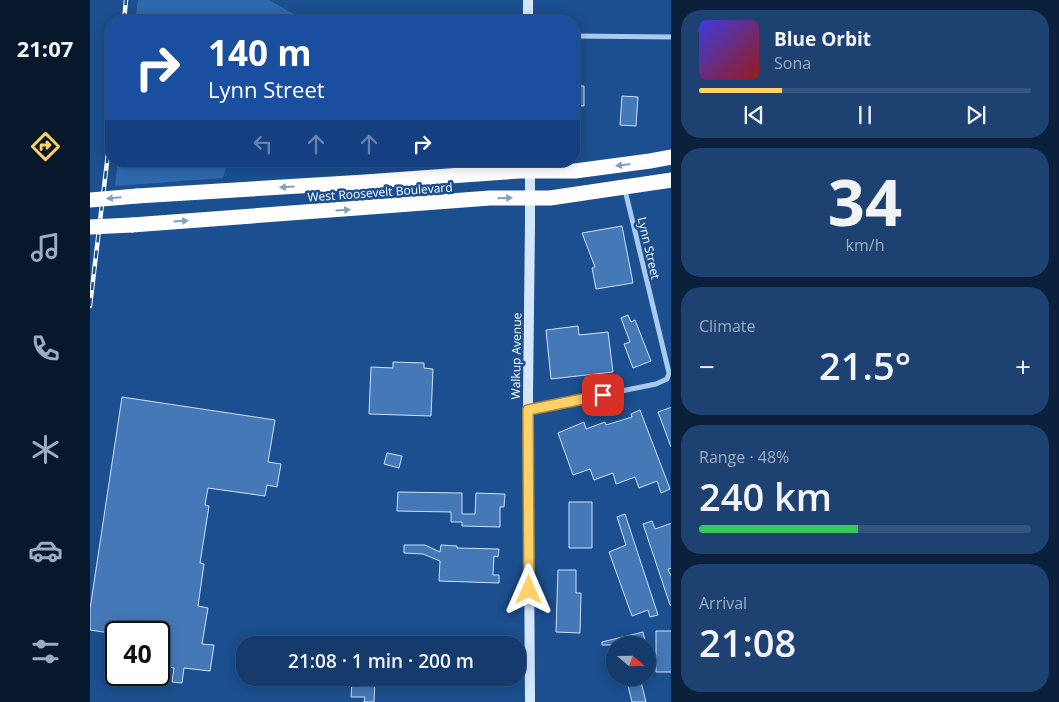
<!DOCTYPE html>
<html lang="en">
<head>
<meta charset="utf-8">
<style>
	:root { --surface:#143b6b; --page:#1d4271; --text:#f1f3f6; --muted:#9dadc1; --line:#33557e; --accent:#ffd166 }
	body { margin:0; font-family:"Open Sans",sans-serif; background:var(--page); color:var(--text); height:100vh; display:flex; flex-direction:column; font-size:19px; white-space:nowrap }
	* { box-sizing:border-box; margin:0 }
	p { font-size:16px; color:var(--muted) }
	.icon { flex:none; width:28px; height:28px; fill:none; stroke:currentColor; stroke-width:2; stroke-linecap:round; stroke-linejoin:round }
	.map { position:relative; flex:1; overflow:hidden }
	.sheet { display:flex; flex-direction:column; gap:10px; padding:10px; background:#0b203b; width:388px }
	.sheet>* { flex:none }
	.hud { position:absolute; left:15px; top:15px; width:475px; height:152px; border-radius:20px; box-shadow:0 2px 12px #0003,0 0 0 1px var(--line); background:#1a4fa0; color:#fff; overflow:hidden }
	.needle { width:32px; rotate:110deg }
	.buttons { position:absolute; left:516px; top:636px; display:grid; gap:10px }
	.buttons a { display:grid; place-items:center; width:50px; height:50px; border-radius:50%; background:var(--surface); box-shadow:0 2px 12px #0003,0 0 0 1px var(--line); font-size:25px }
	.speed { position:absolute; left:15px; top:621px; display:flex; gap:10px; font-size:25px; font-weight:700; text-align:center }
	.speed>* { display:grid; place-content:center; width:65px; height:65px; border-radius:50%; background:var(--surface); box-shadow:0 2px 12px #0003,0 0 0 1px var(--line); line-height:1 }
	.speed .limit { border:2px solid #111; border-radius:8px; background:#fff; color:#111 }
	.pin { position:absolute; display:grid; place-items:center; width:42px; height:42px; color:#fff; margin:-21px; border-radius:10px; box-shadow:0 2px 8px #0006 }
	.me { position:absolute; width:55px; margin:-28px; rotate:0deg; stroke-linejoin:round; filter:drop-shadow(0 0 4px #0008) }
	.turn { display:flex; align-items:center; gap:18px; height:105px; padding:0 20px; font-size:22px }
	.turn .icon { width:65px; height:65px; stroke-width:2.5 }
	.turn b { display:block; font-size:35px; line-height:42px }
	.lanes { display:flex; align-items:center; height:48px; padding:0 20px; background:#0003; justify-content:center; gap:25px; direction:ltr }
	.lanes .off { opacity:.35 }
	.big { font-size:38px; font-weight:600; line-height:1.1 }
	.sheet .widget { flex:1; display:flex; flex-direction:column; justify-content:center; gap:8px; min-width:0; padding:0 18px; border-radius:20px; background:var(--page) }
	.sheet .dial { align-items:center; gap:0 }
	.dial b { font-size:65px; line-height:1 }
	.song { display:flex; align-items:center; gap:15px }
	.cover { width:60px; height:60px; border-radius:8px; background:linear-gradient(135deg,hsl(240 70% 55%),hsl(0 70% 35%)) }
	.played { height:5px; border-radius:2px; background:linear-gradient(90deg,var(--accent) 25%,var(--line) 25%) }
	.keys { display:flex; justify-content:space-around; direction:ltr }
	.heat { display:flex; justify-content:space-between; align-items:center; font-size:28px; direction:ltr }
	.charge { height:8px; border-radius:4px; background:linear-gradient(90deg,#34c759 48%,var(--line) 0) }
	.trip { position:absolute; left:146px; top:636px; width:290px; height:50px; border-radius:20px; background:var(--surface); box-shadow:0 2px 12px #0003,0 0 0 1px var(--line); font-weight:600; line-height:50px; text-align:center }
	main { display:flex; flex:1; min-height:0 }
	.menu { display:flex; flex-direction:column; width:90px; justify-content:space-around; align-items:center; background:#08182b; color:var(--muted) }
	.menu .icon { width:35px; height:35px }
	.menu .active { color:var(--accent) }
	.menu b { font-size:22px; color:var(--text) }
	.map>svg:first-child { display:block }
</style>
</head>
<body>
<main>
<nav class="menu">
<b>21:07</b>
<svg class="icon active" aria-label="directions" viewBox="0 0 24 24"><path d="M12 3l9 9-9 9-9-9zM9 14v-3h6M13 9l2 2-2 2"/></svg>
<svg class="icon" aria-label="music" viewBox="0 0 24 24"><path d="M9 18V5l10-2v13"/><circle cx="6" cy="18" r="3"/><circle cx="16" cy="16" r="3"/></svg>
<svg class="icon" aria-label="phone" viewBox="0 0 24 24"><path d="M5 4h4l2 5-3 2q2 4 5 5l2-3 5 2v4C11 20 4 13 5 4z"/></svg>
<svg class="icon" aria-label="climate" viewBox="0 0 24 24"><path d="M12 3v18M4 7l16 10M4 17L20 7"/></svg>
<svg class="icon" aria-label="car" viewBox="0 0 24 24"><path d="M5 17H2v-5l4-1 3-4h7l3 4 3 1v5h-3M9 17h6M6 11h13"/><circle cx="7" cy="17" r="2"/><circle cx="17" cy="17" r="2"/></svg>
<svg class="icon" aria-label="filters" viewBox="0 0 24 24"><path d="M4 7h16M4 17h16"/><circle cx="9" cy="7" r="2"/><circle cx="15" cy="17" r="2"/></svg>
</nav>
<div class="map">
<svg width="582" height="702" viewBox="0 0 582 702">
	<rect width="100%" height="100%" fill="#1b4f8f"/>
	<path fill="#2e69ad" d="M48,0H179L209,17L207,21H45Z
		M28,161H138L133,178L25,186Z"/>
	<path fill="#4478b7" stroke="#cfe3fa" d="M484,86H494V106L484,105Z
		M532,96L548,97L546,126L530,125Z
		M532,226L543,283L506,289L502,268L505,267L492,233Z
		M538,315L541,322L545,320L561,361L543,368L534,344L540,342L531,318Z
		M488,326L489,335L518,332L523,372L461,379L456,330Z
		M303,362L334,363V368L343,369L341,416L279,414L281,367L303,368Z
		M32,397L185,420L178,462L191,464L187,487L177,485L175,496L118,488L115,505L119,506L110,563L114,564L108,606L118,608L112,644L124,645L120,671L94,668L92,683L82,682L84,668L69,665V632H26V634L0,630V609Z
		M582,407V447H581L568,412Z
		M550,410L580,489L571,493L567,481L549,488L545,477L526,484L523,473L504,480L500,469L483,475L468,433L494,422L496,429L515,422L516,425L542,417L541,414Z
		M297,453L312,456L309,468L294,464Z
		M308,492L372,493V514H385L386,493L415,494L414,507H410V527L372,526V522H361V512L307,511Z
		M479,502H502V548H479Z
		M535,514L568,615L560,617L558,610L542,616L519,552L536,545L527,517Z
		M562,521L565,529L582,523V568L578,569L582,578V605H580L553,524Z
		M314,545H335L350,552L351,545L367,546V548L409,549L408,557L404,556L403,575H409V583L349,581L350,561L333,554L314,553Z
		M468,570H486V593H491L490,633L466,632Z
		M566,631H582V672H566Z
		M553,632L556,645H512V642Z
		M536,678H550L556,702H542Z
		M262,681L285,682L284,702H274L275,697H261Z"/>
	<g fill="none" stroke-linecap="round" stroke-linejoin="round">
		<path stroke="#a9c9ee" stroke-width="5" d="M484,36L582,37
			M438,410L566,384L577,379L579,373L535,190"/>
		<path stroke="#d6e6fa" stroke-width="10" d="M438,0V21
			M440,161V223L438,396L440,702"/>
		<path stroke="#fff" stroke-width="15" d="M47,196L275,182L429,171H485L560,161L582,157
			M42,225L400,198H460L582,180"/>
		<g stroke="#fff" stroke-width="4.5">
			<path id="rail" d="M34,21L36,0
				M0,306L21,128"/>
		</g>
		<use href="#rail" stroke="#1b4f8f" stroke-width="2.5" stroke-dasharray="8" stroke-linecap="butt"/>
		<path stroke="#fff" stroke-width="15" d="M0,200L47,196
			M0,227L42,225"/>
	</g>
	<defs><path id="oneway-solid" d="M-6-.8H1V-3.2L6.5 0L1 3.2V.8H-6Z" transform="scale(1.25)"/></defs>
	<g fill="#829ec1">
		<use href="#oneway-solid" transform="translate(533 165) rotate(173)"/>
		<use href="#oneway-solid" transform="translate(197 187) rotate(177)"/>
		<use href="#oneway-solid" transform="translate(24 198) rotate(175)"/>
		<use href="#oneway-solid" transform="translate(415 198) rotate(-1)"/>
		<use href="#oneway-solid" transform="translate(253 210) rotate(-4)"/>
		<use href="#oneway-solid" transform="translate(91 221) rotate(-4)"/>
	</g>
	<g fill="none" stroke-linecap="round" stroke-linejoin="round">
		<g stroke="#a68842" stroke-width="12">
			<path id="route" d="M439,590L438,410L513,395"/>
		</g>
		<use href="#route" stroke="#ffd166" stroke-width="9"/>
	</g>
	<g text-anchor="middle" dominant-baseline="central" stroke-width="5" stroke-linejoin="round" paint-order="stroke">
		<g font-size="12" fill="#fff" stroke="#1b4f8f">
			<text transform="translate(290 192) rotate(-4)">West Roosevelt Boulevard</text>
			<text transform="translate(559 248) rotate(77)">Lynn Street</text>
			<text transform="translate(426 356) rotate(-89)">Walkup Avenue</text>
		</g>
	</g>
</svg>
<div class="buttons">
<a><svg class="needle" viewBox="-14 -14 28 28"><path d="M0-13l5 13h-10z" fill="#e53935"/><path d="M0 13l5-13h-10z" fill="#9dadc1"/></svg></a>
</div>
<div class="speed"><div class="limit">40</div></div>
<div class="pin" style="left:513px;top:395px;background:#d93025"><svg class="icon" aria-label="arrive" viewBox="0 0 24 24"><path d="M6 21V4h12l-3 4 3 4H6"/></svg></div>
<svg class="me" style="left:439px;top:590px" viewBox="-20 -20 40 40"><path d="M0-17L14 15 0 8-14 15z" fill="#ffd166" stroke="#fff" stroke-width="4"/></svg>
<div class="trip">21:08 · 1 min · 200 m</div>
<div class="hud">
<div class="turn"><svg class="icon" aria-label="right" viewBox="0 0 24 24"><path d="M7 20v-9h11M14 6l5 5-5 5"/></svg><div><b>140 m</b>Lynn Street</div></div>
<div class="lanes"><svg class="icon off" aria-label="left" viewBox="0 0 24 24"><path d="M17 20v-9H6M10 6l-5 5 5 5"/></svg><svg class="icon off" aria-label="ahead" viewBox="0 0 24 24"><path d="M12 20V5M6 11l6-6 6 6"/></svg><svg class="icon off" aria-label="ahead" viewBox="0 0 24 24"><path d="M12 20V5M6 11l6-6 6 6"/></svg><svg class="icon" aria-label="right" viewBox="0 0 24 24"><path d="M7 20v-9h11M14 6l5 5-5 5"/></svg></div>
</div>
</div>
<section class="sheet">
<div class="widget">
<div class="song"><i class="cover"></i><div><b>Blue Orbit</b><p>Sona</p></div></div>
<div class="played"></div>
<div class="keys"><svg class="icon" aria-label="previous" viewBox="0 0 24 24"><path d="M18 5L8 12l10 7zM5 5v14"/></svg><svg class="icon" aria-label="pause" viewBox="0 0 24 24"><path d="M8 5v14M16 5v14"/></svg><svg class="icon" aria-label="next" viewBox="0 0 24 24"><path d="M6 5l10 7-10 7zM19 5v14"/></svg></div>
</div>
<div class="widget dial"><b>34</b><p>km/h</p></div>
<div class="widget"><p>Climate</p>
<div class="heat"><a>−</a><b class="big">21.5°</b><a>+</a></div>
</div>
<div class="widget"><p>Range · 48%</p><b class="big">240 km</b><div class="charge"></div></div>
<div class="widget"><p>Arrival</p><b class="big">21:08</b></div>
</section>
</main>
</body>
</html>
